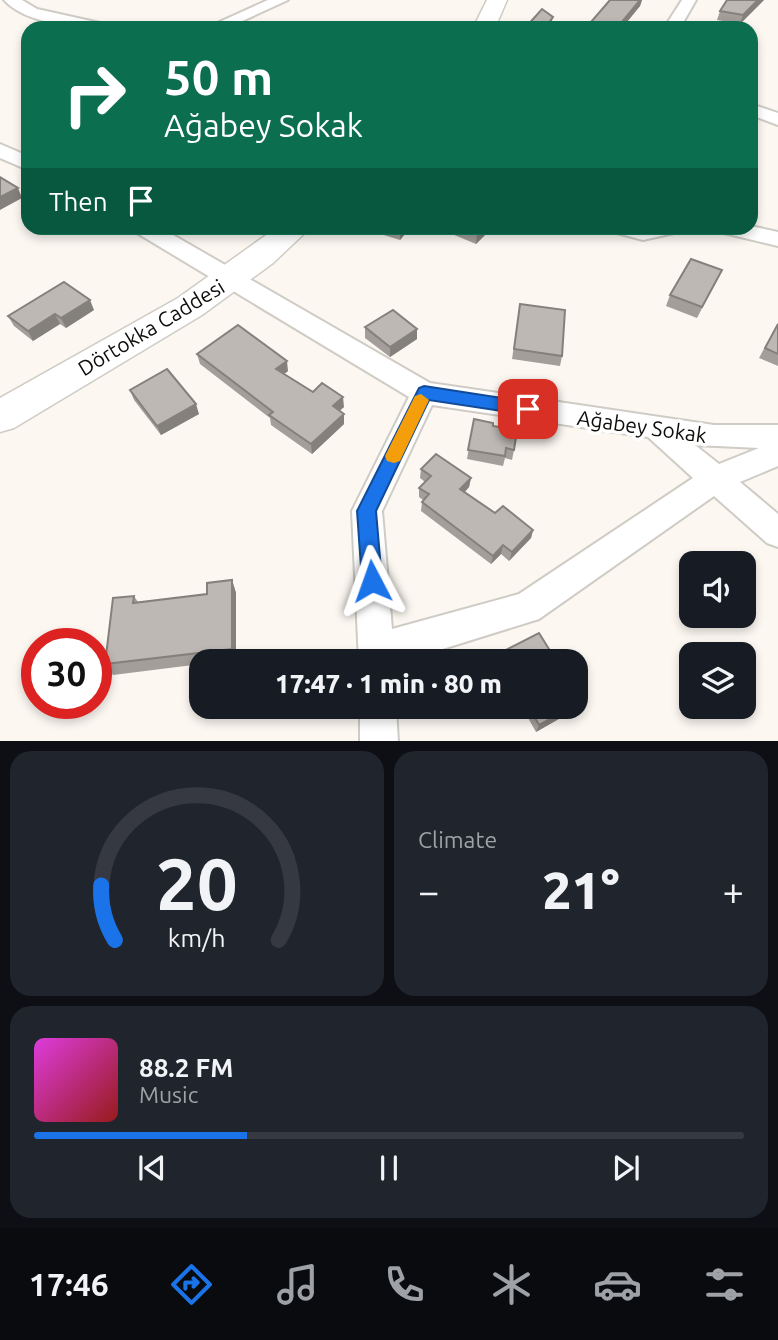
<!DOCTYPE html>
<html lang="en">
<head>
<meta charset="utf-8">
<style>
	:root { --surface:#171b24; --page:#20242c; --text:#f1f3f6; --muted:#9ea1a6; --line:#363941; --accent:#1a73e8 }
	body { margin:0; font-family:Ubuntu,sans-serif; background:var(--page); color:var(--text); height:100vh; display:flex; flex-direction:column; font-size:26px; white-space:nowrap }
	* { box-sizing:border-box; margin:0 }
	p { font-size:23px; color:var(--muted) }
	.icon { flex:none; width:38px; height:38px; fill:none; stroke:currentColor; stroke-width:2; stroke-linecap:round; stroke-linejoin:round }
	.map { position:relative; height:741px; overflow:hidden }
	.panel { display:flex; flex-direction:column; gap:10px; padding:10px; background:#0d0f14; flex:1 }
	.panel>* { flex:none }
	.banner { position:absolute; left:21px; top:21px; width:737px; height:214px; border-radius:21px; box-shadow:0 4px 10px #0003; background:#0b6e4f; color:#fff; overflow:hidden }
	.tools { position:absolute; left:679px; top:551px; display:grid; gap:14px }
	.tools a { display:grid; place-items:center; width:77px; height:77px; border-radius:14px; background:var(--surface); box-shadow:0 4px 10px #0003; font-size:35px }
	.speed { position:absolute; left:21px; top:628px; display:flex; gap:14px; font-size:35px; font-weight:700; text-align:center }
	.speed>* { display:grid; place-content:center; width:91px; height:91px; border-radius:50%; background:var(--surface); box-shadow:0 4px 10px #0003; line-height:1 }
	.speed .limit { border:10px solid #d22; background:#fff; color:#111 }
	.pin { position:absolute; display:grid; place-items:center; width:60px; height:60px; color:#fff; margin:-30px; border-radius:14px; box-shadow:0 4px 10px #0006 }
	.me { position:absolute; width:77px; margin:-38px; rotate:356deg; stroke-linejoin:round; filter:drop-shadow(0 0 5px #0008) }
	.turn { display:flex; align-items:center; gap:24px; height:147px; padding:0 28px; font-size:32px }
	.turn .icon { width:91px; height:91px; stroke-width:2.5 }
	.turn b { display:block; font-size:49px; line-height:60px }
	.then { display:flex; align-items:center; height:66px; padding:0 28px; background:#0003; gap:14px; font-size:26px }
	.big { font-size:52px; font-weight:800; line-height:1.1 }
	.panel .widget { flex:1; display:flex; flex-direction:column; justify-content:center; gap:10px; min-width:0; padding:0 24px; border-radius:21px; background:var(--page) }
	.panel .dial { align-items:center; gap:0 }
	.dial svg { height:182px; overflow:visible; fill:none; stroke:var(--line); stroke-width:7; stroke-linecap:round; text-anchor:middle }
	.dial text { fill:var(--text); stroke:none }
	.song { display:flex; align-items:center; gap:21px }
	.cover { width:84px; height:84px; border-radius:10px; background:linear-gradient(135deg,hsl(300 70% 55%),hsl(0 70% 35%)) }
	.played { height:7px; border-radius:4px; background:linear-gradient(90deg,var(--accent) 30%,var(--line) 30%) }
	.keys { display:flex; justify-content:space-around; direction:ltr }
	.heat { display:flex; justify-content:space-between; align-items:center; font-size:38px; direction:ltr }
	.panel .tiles { flex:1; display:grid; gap:10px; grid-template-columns:1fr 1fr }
	.widget:last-child { grid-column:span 2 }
	.trip { position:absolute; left:189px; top:649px; width:399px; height:70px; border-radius:21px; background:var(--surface); box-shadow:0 4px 10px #0003; font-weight:800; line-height:70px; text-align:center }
	.tab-bar { display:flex; height:112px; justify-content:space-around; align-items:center; background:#090b0e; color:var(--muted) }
	.tab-bar .icon { width:49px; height:49px }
	.tab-bar .current { color:var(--accent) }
	.tab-bar b { font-size:32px; color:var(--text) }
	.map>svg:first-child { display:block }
</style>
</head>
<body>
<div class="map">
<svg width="778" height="742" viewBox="0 0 778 742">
	<rect width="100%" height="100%" fill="#fcf7f1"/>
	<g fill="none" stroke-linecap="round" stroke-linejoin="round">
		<g stroke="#cfcbc5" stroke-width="4">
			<path id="street" d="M4,0H22L37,9L109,25L111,28C78,28 27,25 4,0Z
				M268,0H288L227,28H206Z
				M682,0H696L680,28H664Z
				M751,104L778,113V125L751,115Z
				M0,144L28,156V170L0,158Z
				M751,226L778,232V246L724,233L721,228Z
				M134,228H161L430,383L714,425H778V466L740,482L778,514V547L767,543L714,496L539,619L401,662H359L352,511L409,397L137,233ZM432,405L648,437L693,478L519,594L392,629L382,511ZM695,445L759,448L719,464Z
				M614,228H677L674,233L643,240L617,233Z
				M360,707H396L398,742H360Z"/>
		</g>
		<g stroke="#cfcbc5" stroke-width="3">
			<path id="secondary" d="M487,0H507L495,28H473Z
				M276,228H310L273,263L202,315L14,428L0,432V398L178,298Z"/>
		</g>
		<use href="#street" fill="#fff" fill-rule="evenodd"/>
		<use href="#secondary" fill="#fff" fill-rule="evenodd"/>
	</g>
	<path fill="#a39e9a" d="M610,0H642L640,6L622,28H588L590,23Z
		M764,0L740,24L717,20L720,11Z
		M371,228H410L400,240L371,231Z
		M441,228H492L476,244L440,229Z
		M722,270L697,318L666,306L670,295Z
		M520,304L562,356L560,366L512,359Z
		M94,310L66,328L60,324L33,341L14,326L8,316Z
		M778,323V366L759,358Z
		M365,327L417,339L390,357L365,338Z
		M197,354L288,371L284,374L313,392L344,407L339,411L344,424L312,454L271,425L270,418L200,364Z
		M130,390L199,414L161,435L134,400Z
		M474,419L493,426L514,450L512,460L505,458L503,466L467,459Z
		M421,469L471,478L469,487L465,492L495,513L533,530L531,538L509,561L501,554L491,564L421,511L422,502L423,500L419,497V488L425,482L420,478Z
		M232,580L236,593V659L219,662H201V664L113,675L105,664L134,596L138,602L207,594Z
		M498,654L557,662H496Z
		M522,707H576L578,708L536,732Z"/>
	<path fill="#84817d" d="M640,0H642L640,6L622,28H617Z
		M758,0H764L740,24L743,15Z
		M553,17L550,28H545Z
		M18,188L22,198L0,210V197Z
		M402,228H410L400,240V230Z
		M484,228H492L476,244L477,234Z
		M90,300L94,310L66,328L61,318Z
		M55,314L60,324L33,341L28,331Z
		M417,329V339L390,357V347Z
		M287,361L288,371L278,379L276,369Z
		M343,397L344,407L334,416L333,406Z
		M196,404L199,414L161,435L157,426Z
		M344,414V424L312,454L311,444Z
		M471,478L469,487L459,498L460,489Z
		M533,530L531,538L509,561L512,552Z
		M503,545L501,554L491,564L493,556Z
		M232,580L236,593V659L232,649Z
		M582,702L578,708L536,732L539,725L573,707H576V705Z"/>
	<path fill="#bdb8b3" stroke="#84817d" stroke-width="2" d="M610,0H640L617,28L590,23Z
		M727,0H758L743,15L720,11Z
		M542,9L553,17L545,28H525Z
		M0,177L18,188L0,197Z
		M462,228H484L477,234Z
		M691,259L722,270L702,307L670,295Z
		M64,282L90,300L61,318L55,314L28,331L8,316Z
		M520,304L565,310L562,356L514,349Z
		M393,310L417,329L390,347L365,327Z
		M778,324V354L765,348Z
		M238,325L287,361L276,369L313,392L322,383L343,397L333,406L344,414L311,444L269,415L273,412L197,354Z
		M167,369L196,404L157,426L130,390Z
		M474,419L493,423V426L517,430L514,450L506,448L505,456L468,450Z
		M436,454L471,478L460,489L495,513L503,506L533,530L512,552L503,545L493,556L422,502L429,494L419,488L431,476L421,469Z
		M232,580V649L105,664L113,598L134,596L133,603L207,594V583Z
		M539,633L557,662H502L498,654Z
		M576,691L582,702L576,705Z
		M529,707H573L539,725Z"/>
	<path fill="#1a73e8" stroke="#114b97" stroke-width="2" d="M424,386L528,402L536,409L528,415L429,400L376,511L382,581L379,588L372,590L365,588L362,581L357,511L419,388Z"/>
	<path fill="#f59e0b" d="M421,394L429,400L400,461L394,463L387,461L385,456L415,396Z"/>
	<g text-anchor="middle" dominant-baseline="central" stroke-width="7" stroke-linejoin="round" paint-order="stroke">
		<g font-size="21" fill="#0e0d0b" stroke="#fff">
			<text transform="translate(151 327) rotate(-31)">Dörtokka Caddesi</text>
			<text transform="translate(642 426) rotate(8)">Ağabey Sokak</text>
		</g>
	</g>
</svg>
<div class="tools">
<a><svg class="icon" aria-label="sound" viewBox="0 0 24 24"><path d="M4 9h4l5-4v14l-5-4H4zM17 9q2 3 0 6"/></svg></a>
<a><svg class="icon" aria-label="layers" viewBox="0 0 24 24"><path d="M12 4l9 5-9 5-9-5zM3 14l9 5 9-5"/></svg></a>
</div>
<div class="speed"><div class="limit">30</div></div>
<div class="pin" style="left:528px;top:409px;background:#d93025"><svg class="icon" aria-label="arrive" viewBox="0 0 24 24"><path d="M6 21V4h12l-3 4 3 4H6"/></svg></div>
<svg class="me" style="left:372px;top:581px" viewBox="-20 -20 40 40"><path d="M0-17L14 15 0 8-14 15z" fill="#1a73e8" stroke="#fff" stroke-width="4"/></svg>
<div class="trip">17:47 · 1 min · 80 m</div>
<div class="banner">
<div class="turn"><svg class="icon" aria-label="right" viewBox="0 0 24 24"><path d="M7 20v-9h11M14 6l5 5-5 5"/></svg><div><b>50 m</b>Ağabey Sokak</div></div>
<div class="then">Then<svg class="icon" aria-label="arrive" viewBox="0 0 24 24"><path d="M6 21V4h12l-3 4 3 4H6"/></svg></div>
</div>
</div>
<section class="panel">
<div class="tiles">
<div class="widget dial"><svg viewBox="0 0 100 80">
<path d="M14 69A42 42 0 1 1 86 69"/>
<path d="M14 69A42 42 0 0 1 8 45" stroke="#1a73e8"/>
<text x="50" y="56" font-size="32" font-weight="700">20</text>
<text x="50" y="72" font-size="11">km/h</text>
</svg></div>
<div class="widget"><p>Climate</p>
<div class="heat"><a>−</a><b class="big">21°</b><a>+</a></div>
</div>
<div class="widget">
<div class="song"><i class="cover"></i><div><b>88.2 FM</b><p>Music</p></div></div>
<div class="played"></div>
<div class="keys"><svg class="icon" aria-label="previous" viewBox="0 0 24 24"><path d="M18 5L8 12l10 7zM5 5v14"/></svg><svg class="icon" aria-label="pause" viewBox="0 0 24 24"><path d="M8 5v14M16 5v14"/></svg><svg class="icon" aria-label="next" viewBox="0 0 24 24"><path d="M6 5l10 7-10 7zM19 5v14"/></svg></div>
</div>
</div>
</section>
<nav class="tab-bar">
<b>17:46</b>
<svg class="icon current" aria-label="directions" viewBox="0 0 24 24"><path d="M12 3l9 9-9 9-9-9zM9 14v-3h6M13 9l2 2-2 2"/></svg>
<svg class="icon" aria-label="music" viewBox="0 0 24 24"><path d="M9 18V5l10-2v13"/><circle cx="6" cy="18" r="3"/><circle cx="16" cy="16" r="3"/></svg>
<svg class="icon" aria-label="phone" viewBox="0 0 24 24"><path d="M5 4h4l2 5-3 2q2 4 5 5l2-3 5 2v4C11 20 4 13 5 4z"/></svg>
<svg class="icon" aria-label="climate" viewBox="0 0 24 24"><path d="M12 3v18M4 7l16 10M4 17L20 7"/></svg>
<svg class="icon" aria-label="car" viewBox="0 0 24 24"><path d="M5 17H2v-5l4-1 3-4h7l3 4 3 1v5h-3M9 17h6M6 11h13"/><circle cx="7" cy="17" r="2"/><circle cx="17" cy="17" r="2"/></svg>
<svg class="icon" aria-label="filters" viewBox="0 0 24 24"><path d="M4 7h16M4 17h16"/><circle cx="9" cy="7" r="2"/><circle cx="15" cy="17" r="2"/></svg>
</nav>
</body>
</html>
